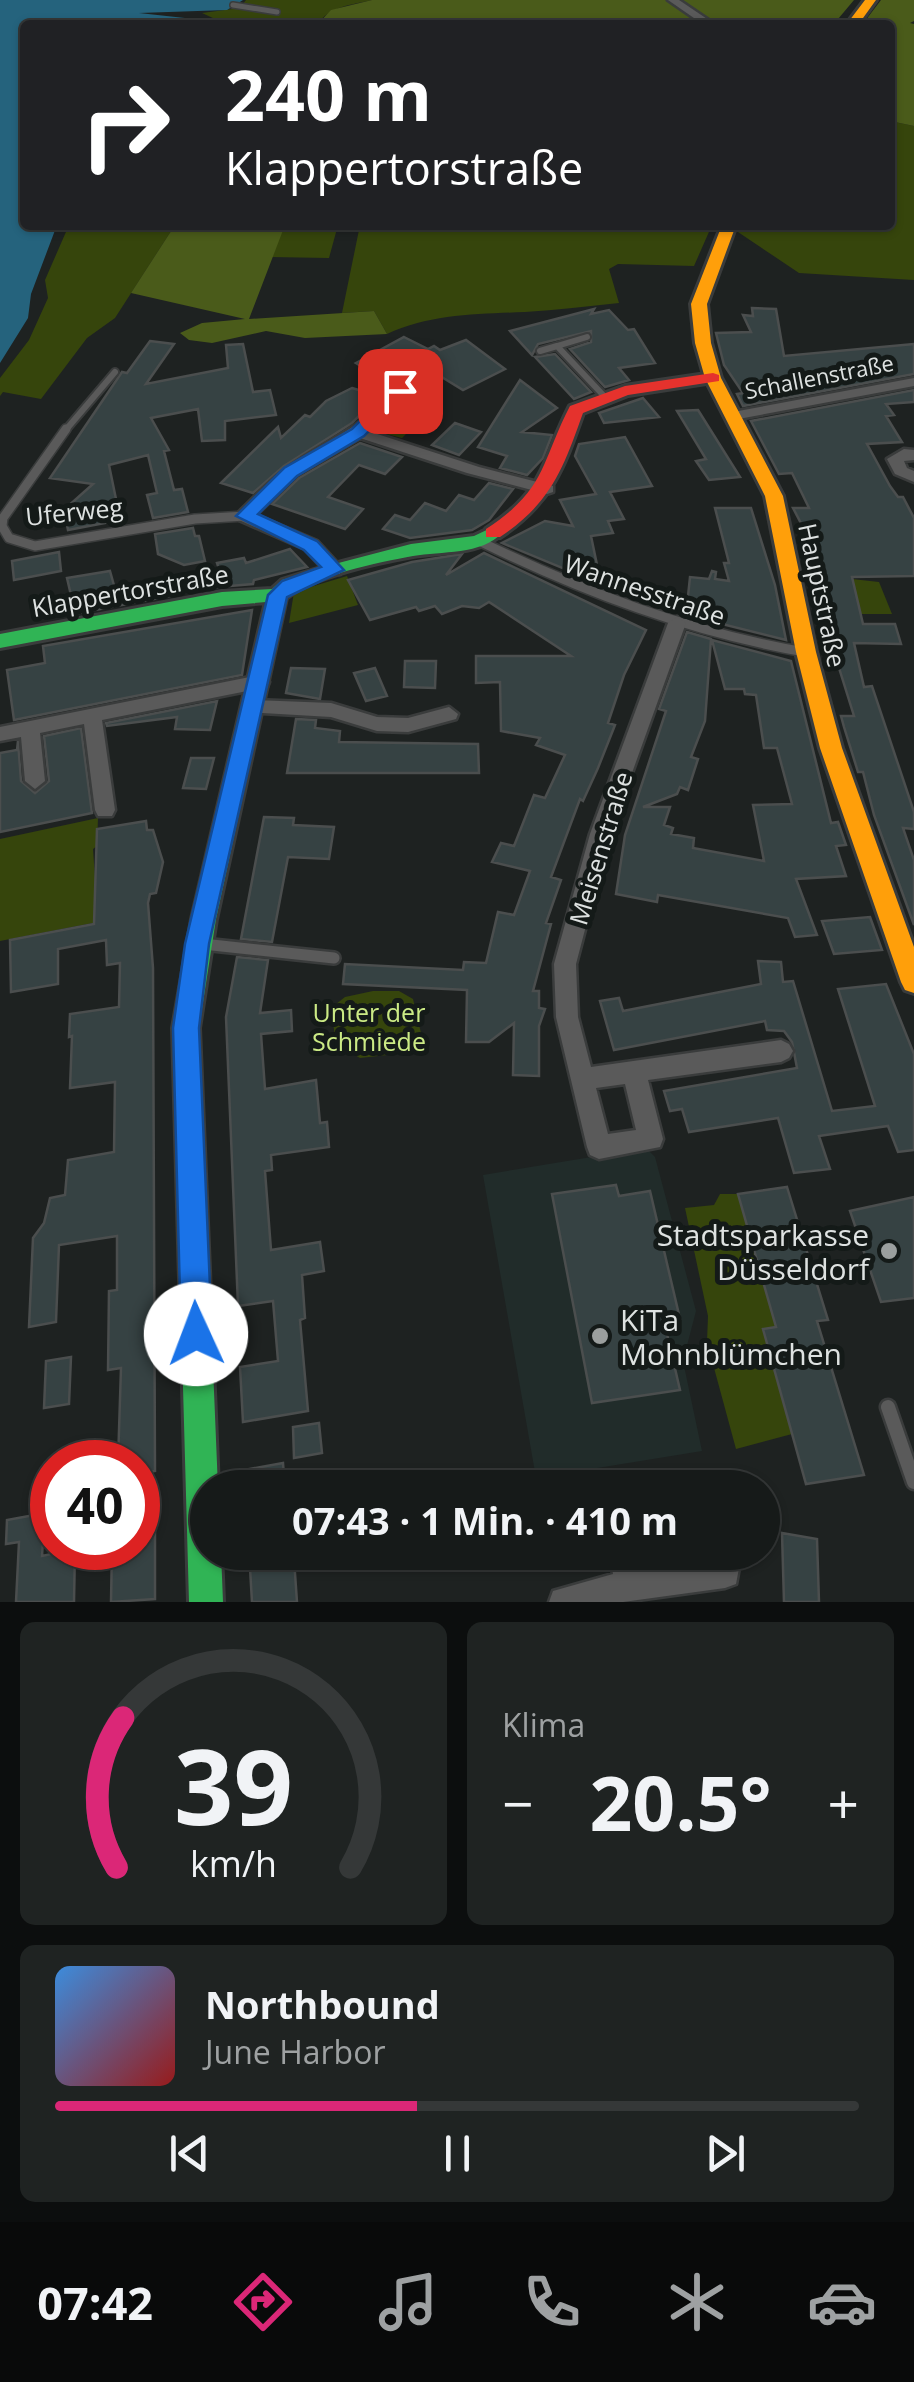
<!DOCTYPE html>
<html lang="de">
<head>
<meta charset="utf-8">
<style>
	:root { --surface:#161a19; --page:#1f2322; --text:#f1f3f6; --muted:#9ea1a2; --line:#353838; --accent:#db2777 }
	body { margin:0; font-family:"Open Sans",sans-serif; background:var(--page); color:var(--text); height:100vh; display:flex; flex-direction:column; font-size:38px; white-space:nowrap }
	* { box-sizing:border-box; margin:0 }
	p { font-size:32px; color:var(--muted) }
	.icon { flex:none; width:55px; height:55px; fill:none; stroke:currentColor; stroke-width:2; stroke-linecap:round; stroke-linejoin:round }
	.map { position:relative; height:1602px; overflow:hidden }
	.sheet { display:flex; flex-direction:column; gap:20px; padding:20px; background:#0c0e0e; flex:1 }
	.sheet>* { flex:none }
	.top-card { position:absolute; left:20px; top:20px; width:875px; height:210px; border-radius:10px; box-shadow:0 2px 8px #0004,0 0 0 2px var(--line); background:#202124; color:#fff; overflow:hidden }
	.speed { position:absolute; left:30px; top:1440px; display:flex; gap:20px; font-size:50px; font-weight:700; text-align:center }
	.speed>* { display:grid; place-content:center; width:130px; height:130px; border-radius:50%; background:var(--surface); box-shadow:0 2px 8px #0004,0 0 0 2px var(--line); line-height:1 }
	.speed .limit { border:15px solid #d22; background:#fff; color:#111 }
	.pin { position:absolute; display:grid; place-items:center; width:85px; height:85px; color:#fff; margin:-42px; border-radius:20px; box-shadow:0 5px 15px #0006 }
	.me { position:absolute; width:110px; margin:-55px; rotate:358deg; stroke-linejoin:round; filter:drop-shadow(0 0 8px #0008) }
	.turn { display:flex; align-items:center; gap:35px; height:210px; padding:0 40px; font-size:45px }
	.turn .icon { width:130px; height:130px; stroke-width:2.5 }
	.turn b { display:block; font-size:70px; line-height:85px }
	.big { font-size:75px; font-weight:700; line-height:1.1 }
	.sheet .tile { flex:1; display:flex; flex-direction:column; justify-content:center; gap:15px; min-width:0; padding:0 35px; border-radius:15px; background:var(--page) }
	.sheet .dial { align-items:center; gap:0 }
	.dial svg { height:260px; overflow:visible; fill:none; stroke:var(--line); stroke-width:7; stroke-linecap:round; text-anchor:middle }
	.dial text { fill:var(--text); stroke:none }
	.song { display:flex; align-items:center; gap:30px }
	.cover { width:120px; height:120px; border-radius:15px; background:linear-gradient(135deg,hsl(210 70% 55%),hsl(0 70% 35%)) }
	.played { height:10px; border-radius:5px; background:linear-gradient(90deg,var(--accent) 45%,var(--line) 45%) }
	.keys { display:flex; justify-content:space-around; direction:ltr }
	.heat { display:flex; justify-content:space-between; align-items:center; font-size:55px; direction:ltr }
	.sheet .tiles { flex:1; display:grid; gap:20px; grid-template-columns:1fr 1fr }
	.tile:last-child { grid-column:span 2 }
	.trip { position:absolute; left:190px; top:1470px; width:590px; height:100px; border-radius:50px; background:var(--surface); box-shadow:0 2px 8px #0004,0 0 0 2px var(--line); font-weight:700; line-height:100px; text-align:center }
	.menu { display:flex; height:160px; justify-content:space-around; align-items:center; background:#090a0a; color:var(--muted) }
	.menu .icon { width:70px; height:70px }
	.menu .on { color:var(--accent) }
	.menu b { font-size:45px; color:var(--text) }
	.map>svg:first-child { display:block }
</style>
</head>
<body>
<div class="map">
<svg width="914" height="1602" viewBox="0 0 914 1602">
	<rect width="100%" height="100%" fill="#1e2221"/>
	<path fill="#212c2a" d="M646,1148L655,1157L696,1311L683,1361L702,1451L536,1478L483,1175Z"/>
	<path fill="#36450c" d="M246,0H372C352,5 329,6 317,25H228L202,13L240,8Z
		M895,122L914,126V280L799,273L735,230L737,225H890V130Z
		M69,225H175L115,318L87,338L41,399L3,392L0,396V378L29,340L48,298L45,280Z
		M285,225H338L329,258L270,257Z
		M360,225H712L694,266L618,264L609,269L619,303C588,306 557,310 525,312C479,314 430,314 387,334L374,311L342,313Z
		M400,396L431,409L402,438L367,429Z
		M347,576L358,605L289,623L294,592Z
		M852,579L879,582L892,614H861Z
		M98,818L97,846L93,849L98,922L0,941V839Z
		M373,991H399L413,999L421,1033L403,1037L405,1053L360,1058L336,1044L331,1008L345,997Z
		M720,1194H738L776,1327L763,1330L792,1434L736,1449L707,1342L708,1316L685,1208L714,1205Z"/>
	<path fill="#4a5b1a" d="M372,0H854L833,25H317L331,10Z
		M881,0H914V21L910,23L914,24V126L895,122L890,130V25H862Z
		M175,225H285L249,319L374,311L387,334L305,338L266,331L212,343L189,340L180,333L202,323L245,319L131,293Z"/>
	<path fill="#25637d" d="M0,0H243L227,10L139,13L194,19L205,25H25V225H57L31,294L28,318L0,363Z"/>
	<path fill="#364243" stroke="#4b4e4e" stroke-width="2.5" d="M752,308L776,309L784,356L914,344V374L743,406L737,394L743,393L724,365L716,333L751,332L743,315L753,316Z
		M594,309L591,314L609,310L628,330L634,329L655,363L619,368L629,380L605,387L570,349L591,342V331L538,344L532,355L510,331Z
		M404,337L428,349L434,346L440,350L466,340L505,369L463,390L422,365L416,368L402,360L374,374L356,363Z
		M150,341L174,344L146,384L228,368L226,345L243,344L253,392L270,390L276,415L225,421V440L202,441L198,409L151,418L169,450L164,451L174,490L182,489L188,512L153,518L147,495L157,493L148,455L109,465L117,504L104,506L105,523L68,530L66,520L57,516L93,484L50,478L122,372L127,373Z
		M555,354L591,392L574,399L535,357Z
		M520,380L557,408L522,432L552,435L543,458L527,475L500,468L507,456L478,447Z
		M352,388L379,396L352,423L284,466L253,493L221,483L278,427L281,438L305,415L310,417L326,401Z
		M914,390V402L886,404L894,415L886,416L902,442L867,444L890,486L898,497H903L914,518V576L852,577L863,624H895L901,644L854,643L864,687L872,686L914,812V829L903,828L914,860V925L874,815L863,772H858L844,727L841,716H854L839,668H832L802,535L806,533L793,508H809L792,473L779,474L751,421Z
		M643,398L659,417L604,423L599,413Z
		M698,410L740,477L709,480L696,461L706,459L677,411Z
		M455,423L481,432L459,455L432,445Z
		M625,437L652,486L610,492L624,519L608,521L613,533L591,536L601,584L502,543L545,521L573,526L560,500L596,494L575,456L579,444Z
		M360,443L402,457L385,474L359,465L328,497L363,509L345,529L272,504L299,478Z
		M489,483L513,489L489,520L472,530L410,538L383,529L395,515L410,520L425,503L446,511L459,495L474,500Z
		M715,508H751L775,585L786,640L686,615L690,577L709,579L712,571L716,572L715,579L729,581L724,563H729Z
		M193,528L195,536H199L205,561L184,565L158,554L155,534Z
		M290,549L307,567L254,580L253,584L207,588L204,577L220,572L217,563L244,558L246,563Z
		M59,552L61,571L14,580L12,561Z
		M484,553L646,630L624,675L608,723L615,725L598,768L583,801L580,799L551,877L561,880L546,923L551,924L533,991H539V1008L545,1009L539,1026V1076L513,1075L514,1023L489,1042H466L467,990L343,984L345,964L463,970L464,962L486,963L498,912L514,915L530,871L492,862L501,843L514,846L534,795L545,798L565,755L536,745L540,738L501,731L500,682L476,683V656H571L489,602L479,608L462,606L442,614L435,606L419,611L416,607L370,620L348,580L412,562L462,554L446,575Z
		M110,571L115,589L169,577L175,595L79,613L78,604H73L67,578Z
		M252,610L242,675L14,720L7,670L45,663L43,646Z
		M687,632L711,639L705,721L691,757L698,759L688,790L680,787L677,794L643,807H670L664,825L673,828L671,834L694,838L693,848L764,861L753,805L792,804L777,748H764L756,695L745,694L744,689H725L712,640L791,661L831,823L838,822L846,845L836,846L846,876L796,879L817,935L795,937L788,918L658,895L657,902L616,894L625,835L666,711L659,709Z
		M405,661H436L435,688L404,687Z
		M291,668L325,669L320,699L286,693Z
		M375,668L387,696L366,701L354,673Z
		M217,701L210,730L175,729L177,717L107,726L106,723Z
		M296,719L316,720L315,728L340,731L339,742L478,744L479,773H287Z
		M81,728L92,813L0,832V753L17,750L18,741L21,781L35,793L49,781L44,736Z
		M191,758H214L206,789L183,788Z
		M264,817L294,818L293,825L334,827L329,859L288,857L272,942L241,939Z
		M146,821L147,830H153L163,862L156,893L150,894L148,903L153,968L155,1471L138,1474V1462H118L121,1368L108,1370L109,1291L117,1290V1236L59,1245L56,1322L29,1327L33,1238L44,1223L50,1198L65,1195L68,1160L114,1152L115,1082L70,1088L72,1036L69,1037L70,1014L119,1007L120,963L107,965L106,940L58,949V984L11,992L10,940L94,924L97,829Z
		M870,917L882,950L834,954L822,921Z
		M237,957L268,960L260,1013L291,1010L292,1031L261,1034L265,1089L316,1080L320,1123L327,1122L329,1147L271,1155L272,1170L265,1171L271,1250L320,1242L324,1271L302,1275L305,1318L300,1320L308,1411L243,1422L240,1367L278,1361L273,1301L238,1306L226,1017Z
		M758,961L781,962L783,982L793,981L832,1111L875,1106L838,989L886,984L914,1054V1150L898,1152L888,1126L819,1136L830,1169L794,1173L778,1118L689,1132L682,1109L670,1111L664,1091L797,1068L792,1042L784,1031L767,1030L765,1021L614,1050L600,1001L619,998L623,1011L761,984Z
		M616,1185L619,1196L650,1191L680,1319L664,1321L680,1390L592,1403L552,1194Z
		M787,1187L828,1320L817,1321L864,1475L806,1484L763,1329L776,1327L738,1194Z
		M914,1197V1298L881,1302L850,1211Z
		M71,1357L69,1404L44,1408L46,1361Z
		M319,1423L322,1453L294,1458L293,1427Z
		M283,1463L285,1488H245L244,1470Z
		M45,1513L42,1556L75,1549L74,1602H16L19,1542L6,1544L7,1520Z
		M155,1519V1599L111,1602L112,1548H138V1522Z
		M782,1533L817,1539L819,1602H784Z
		M294,1559L297,1602H252L250,1568Z"/>
	<g fill="none" stroke-linecap="round" stroke-linejoin="round">
		<g stroke="#3a3c3c" stroke-width="8">
			<path id="lane-far4" d="M233,5L277,12"/>
		</g>
		<g stroke="#3a3c3c" stroke-width="10">
			<path id="lane-far3" d="M587,337L557,346L604,396
				M540,351L557,346
				M64,432L115,372"/>
		</g>
		<g stroke="#3a3c3c" stroke-width="12">
			<path id="lane-far2" d="M66,429L3,518L2,526L9,538L35,546L195,519L245,516
				M479,541C584,592 689,632 805,652"/>
		</g>
		<g stroke="#3a3c3c" stroke-width="16">
			<path id="lane-far1" d="M203,944L334,958"/>
		</g>
		<g stroke="#3a3c3c" stroke-width="19">
			<path id="lane" d="M888,1407L914,1482"/>
		</g>
		<g stroke="#3a3c3c" stroke-width="5">
			<path id="street" d="M668,0H679L716,25H704Z
				M406,374L413,378L405,394L368,431L479,467L553,486V492L547,494L467,473L360,438L297,475L256,515L317,541L340,566V574H328L305,549L239,520V512C254,498 269,481 286,469C330,436 371,428 401,375Z
				M914,378V386L733,420L726,416L733,412Z
				M904,449L914,450V460L904,461L907,468L914,471V482L895,474L887,459Z
				M677,617L686,623L610,834L576,964L578,1017L591,1067L781,1040L789,1044L793,1051L789,1058L781,1062L648,1080L663,1139L660,1147L599,1159L590,1155L587,1147L556,1017L554,964L590,834L668,623ZM625,1084L636,1130L608,1134L596,1088Z
				M260,675L269,682L267,687L102,720L115,810L112,816H98L95,810L84,724L40,733L45,781L35,789L25,781L21,737L0,741V727Z
				M254,700L331,703L377,717L408,718L449,707L458,714L456,719L408,732L377,731L331,717L247,712L245,707Z
				M609,1552H639L642,1568L711,1560L712,1552H742L736,1584L725,1588L623,1602H549L553,1591L613,1574Z"/>
		</g>
		<g stroke="#3a3c3c" stroke-width="6">
			<path id="fast" d="M493,527L502,533C482,555 441,551 413,556C379,562 312,576 286,598L216,919L199,1028L218,1488H208V1552H221L223,1602H189L173,1028L192,919L266,602L222,606L0,648V634L222,592L272,589L282,580L327,566L411,544L474,536Z"/>
		</g>
		<g stroke="#3a3c3c" stroke-width="6">
			<path id="slow" d="M865,0H876L858,25H846Z
				M722,225H736L707,304L711,343L721,378L783,496L816,652L842,748L914,947V993L905,990L901,982L820,748L796,652L765,496L705,378L695,343L691,304Z"/>
		</g>
		<g stroke="#3a3c3c" stroke-width="6">
			<path id="jam" d="M713,373L719,375V381L628,395L583,413C563,469 551,503 500,537H486V529C547,489 540,464 570,406L625,386Z"/>
		</g>
		<use href="#lane-far4" stroke="#5a5a5a" stroke-width="5"/>
		<use href="#lane-far3" stroke="#5a5a5a" stroke-width="6"/>
		<use href="#lane-far2" stroke="#5a5a5a" stroke-width="9"/>
		<use href="#lane-far1" stroke="#5a5a5a" stroke-width="11"/>
		<use href="#lane" stroke="#5a5a5a" stroke-width="14"/>
		<use href="#street" fill="#5a5a5a" fill-rule="evenodd"/>
		<use href="#fast" fill="#30b455" fill-rule="evenodd"/>
		<use href="#slow" fill="#ff9f0a" fill-rule="evenodd"/>
		<use href="#jam" fill="#e5322d" fill-rule="evenodd"/>
	</g>
	<path fill="#1a73e8" stroke="#114b97" stroke-width="2.5" d="M394,387L408,391L364,436L297,476L258,514L317,541L344,570L287,597L209,944L199,1028L212,1334L207,1345L196,1350L185,1345L181,1334L173,1028L185,944L268,595L282,581L321,567L304,550L236,516L284,468L352,429Z"/>
	<g fill="#9b9f9e" stroke="#141a18" stroke-width="4">
		<circle cx="889" cy="1251" r="10"/>
		<circle cx="600" cy="1336" r="10"/>
	</g>
	<g text-anchor="middle" dominant-baseline="central" stroke-width="10" stroke-linejoin="round" paint-order="stroke">
		<g font-size="22" fill="#dee2e1" stroke="#141a18">
			<text transform="translate(819 376) rotate(-11)">Schallenstraße</text>
		</g>
		<g font-size="25" fill="#dee2e1" stroke="#141a18">
			<text transform="translate(74 511) rotate(-6)">Uferweg</text>
			<text transform="translate(645 589) rotate(19)">Wannesstraße</text>
			<text transform="translate(130 590) rotate(-10)">Klappertorstraße</text>
			<text transform="translate(823 595) rotate(78)">Hauptstraße</text>
			<text transform="translate(600 848) rotate(-73)">Meisenstraße</text>
		</g>
		<g font-size="25" fill="#cbea85" stroke="#141a18">
			<text x="369" y="1012">Unter der<tspan x="369" dy="29">Schmiede</tspan></text>
		</g>
		<g font-size="30" fill="#dee2e1" stroke="#141a18" text-anchor="end">
			<text x="869" y="1234">Stadtsparkasse<tspan x="869" dy="34">Düsseldorf</tspan></text>
			<text x="620" y="1319" text-anchor="start">KiTa<tspan x="620" dy="34">Mohnblümchen</tspan></text>
		</g>
	</g>
</svg>
<div class="speed"><div class="limit">40</div></div>
<div class="pin" style="left:400px;top:391px;background:#d93025"><svg class="icon" aria-label="arrive" viewBox="0 0 24 24"><path d="M6 21V4h12l-3 4 3 4H6"/></svg></div>
<svg class="me" style="left:196px;top:1334px" viewBox="-20 -20 40 40"><circle r="19" fill="#fff"/><path d="M0-13L10 11 0 6-10 11z" fill="#1a73e8"/></svg>
<div class="trip">07:43 · 1 Min. · 410 m</div>
<div class="top-card">
<div class="turn"><svg class="icon" aria-label="right" viewBox="0 0 24 24"><path d="M7 20v-9h11M14 6l5 5-5 5"/></svg><div><b>240 m</b>Klappertorstraße</div></div>
</div>
</div>
<section class="sheet">
<div class="tiles">
<div class="tile dial"><svg viewBox="0 0 100 80">
<path d="M14 69A42 42 0 1 1 86 69"/>
<path d="M14 69A42 42 0 0 1 16 23" stroke="#db2777"/>
<text x="50" y="56" font-size="32" font-weight="700">39</text>
<text x="50" y="72" font-size="11">km/h</text>
</svg></div>
<div class="tile"><p>Klima</p>
<div class="heat"><a>−</a><b class="big">20.5°</b><a>+</a></div>
</div>
<div class="tile">
<div class="song"><i class="cover"></i><div><b>Northbound</b><p>June Harbor</p></div></div>
<div class="played"></div>
<div class="keys"><svg class="icon" aria-label="previous" viewBox="0 0 24 24"><path d="M18 5L8 12l10 7zM5 5v14"/></svg><svg class="icon" aria-label="pause" viewBox="0 0 24 24"><path d="M8 5v14M16 5v14"/></svg><svg class="icon" aria-label="next" viewBox="0 0 24 24"><path d="M6 5l10 7-10 7zM19 5v14"/></svg></div>
</div>
</div>
</section>
<nav class="menu">
<b>07:42</b>
<svg class="icon on" aria-label="directions" viewBox="0 0 24 24"><path d="M12 3l9 9-9 9-9-9zM9 14v-3h6M13 9l2 2-2 2"/></svg>
<svg class="icon" aria-label="music" viewBox="0 0 24 24"><path d="M9 18V5l10-2v13"/><circle cx="6" cy="18" r="3"/><circle cx="16" cy="16" r="3"/></svg>
<svg class="icon" aria-label="phone" viewBox="0 0 24 24"><path d="M5 4h4l2 5-3 2q2 4 5 5l2-3 5 2v4C11 20 4 13 5 4z"/></svg>
<svg class="icon" aria-label="climate" viewBox="0 0 24 24"><path d="M12 3v18M4 7l16 10M4 17L20 7"/></svg>
<svg class="icon" aria-label="car" viewBox="0 0 24 24"><path d="M5 17H2v-5l4-1 3-4h7l3 4 3 1v5h-3M9 17h6M6 11h13"/><circle cx="7" cy="17" r="2"/><circle cx="17" cy="17" r="2"/></svg>
</nav>
</body>
</html>
